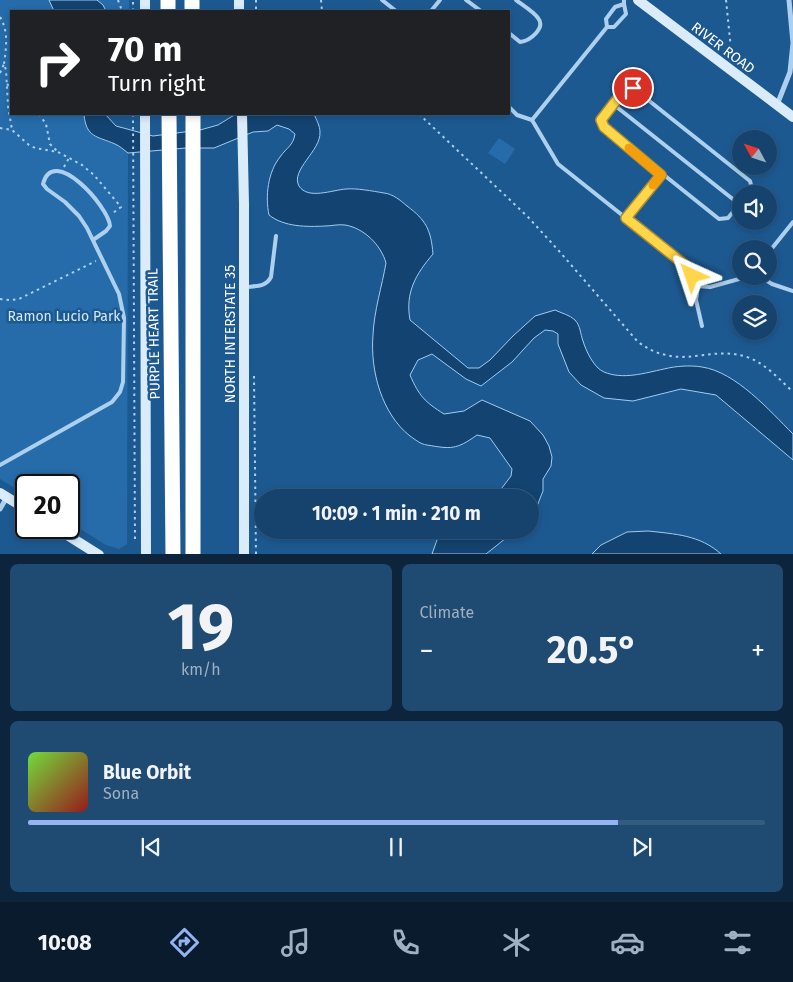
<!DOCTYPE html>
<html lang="en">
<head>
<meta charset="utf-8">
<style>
	:root { --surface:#16436d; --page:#1f4a72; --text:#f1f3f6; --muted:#9eb0c2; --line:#355c80; --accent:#95b2f1 }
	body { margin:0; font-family:"Fira Sans",sans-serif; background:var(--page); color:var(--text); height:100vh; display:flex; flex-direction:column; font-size:19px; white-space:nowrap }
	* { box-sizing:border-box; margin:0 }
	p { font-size:16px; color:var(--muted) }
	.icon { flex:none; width:28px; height:28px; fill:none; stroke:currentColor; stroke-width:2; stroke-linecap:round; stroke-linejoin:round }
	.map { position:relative; height:554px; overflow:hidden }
	.side { display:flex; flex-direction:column; gap:10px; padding:10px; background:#0c253c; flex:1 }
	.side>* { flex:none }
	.top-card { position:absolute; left:10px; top:10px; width:500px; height:105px; border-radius:0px; box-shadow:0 2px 8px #0003,0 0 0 1px var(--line); background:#202124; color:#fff; overflow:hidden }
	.needle { width:32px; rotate:310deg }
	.fabs { position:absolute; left:732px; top:130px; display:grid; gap:10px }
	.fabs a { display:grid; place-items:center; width:45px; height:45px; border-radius:50%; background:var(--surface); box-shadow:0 2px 8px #0003,0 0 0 1px var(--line); font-size:25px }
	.speed { position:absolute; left:15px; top:474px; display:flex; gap:10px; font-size:25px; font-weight:700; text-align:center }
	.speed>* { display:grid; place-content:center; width:65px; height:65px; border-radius:50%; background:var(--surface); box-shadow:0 2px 8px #0003,0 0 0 1px var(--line); line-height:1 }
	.speed .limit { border:2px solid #111; border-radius:8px; background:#fff; color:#111 }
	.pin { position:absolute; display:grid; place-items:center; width:42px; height:42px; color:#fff; margin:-21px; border:2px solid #fff; border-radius:50%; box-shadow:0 1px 5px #0007 }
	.me { position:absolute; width:55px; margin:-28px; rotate:318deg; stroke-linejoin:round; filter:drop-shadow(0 0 4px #0008) }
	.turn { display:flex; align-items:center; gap:18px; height:105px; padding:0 15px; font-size:22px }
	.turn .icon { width:65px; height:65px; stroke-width:2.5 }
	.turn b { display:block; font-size:35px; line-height:42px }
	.big { font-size:38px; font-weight:700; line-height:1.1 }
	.side .widget { flex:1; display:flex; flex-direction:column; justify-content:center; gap:8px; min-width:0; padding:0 18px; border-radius:8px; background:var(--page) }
	.side .dial { align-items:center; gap:0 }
	.dial b { font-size:65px; line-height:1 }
	.song { display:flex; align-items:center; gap:15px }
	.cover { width:60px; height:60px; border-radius:8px; background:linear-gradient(135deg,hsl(100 70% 55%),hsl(0 70% 35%)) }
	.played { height:5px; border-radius:2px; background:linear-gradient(90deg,var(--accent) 80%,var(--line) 80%) }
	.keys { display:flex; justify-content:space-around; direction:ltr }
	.heat { display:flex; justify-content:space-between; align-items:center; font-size:28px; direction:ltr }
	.side .tiles { flex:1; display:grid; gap:10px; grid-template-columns:1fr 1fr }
	.widget:last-child { grid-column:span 2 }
	.trip { position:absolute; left:254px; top:489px; width:285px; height:50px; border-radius:25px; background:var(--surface); box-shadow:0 2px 8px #0003,0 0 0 1px var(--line); font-weight:700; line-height:50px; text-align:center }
	.tabs { display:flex; height:80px; justify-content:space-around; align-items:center; background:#091b2c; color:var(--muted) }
	.tabs .icon { width:35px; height:35px }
	.tabs .on { color:var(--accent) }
	.tabs b { font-size:22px; color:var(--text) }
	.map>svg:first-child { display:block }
</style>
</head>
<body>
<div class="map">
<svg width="793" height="555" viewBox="0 0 793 555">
	<rect width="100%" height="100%" fill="#1d5991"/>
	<path fill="#266caa" d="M0,0H49L54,11H11V114H84C86,138 97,136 115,144C120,146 124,150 128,153L127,544L119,549L106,545L69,522V485H26V495L0,479Z
		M97,0H129V11H106L103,5Z
		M499,138L515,149L505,164L488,153Z"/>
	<path fill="#134370" stroke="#a0ccf0" d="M49,0H97L103,5L106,11H54Z
		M84,114H105L116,126L153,136L200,130L218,125L236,114H314C316,119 320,126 320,132C321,151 290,170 299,186C308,200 332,190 346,189C357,188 372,191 384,193C393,194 400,200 407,206C426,220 431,230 433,254C416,274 405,292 410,320L468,368H479L490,360L513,336L535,316L555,310C561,313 570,315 575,320C581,327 580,333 583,341C586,351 594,368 604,372C623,380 645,373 664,369C676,366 690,365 702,367C736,372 770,411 793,434V460L716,395L681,389L633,401L604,398L581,385L569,372L558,344V334L553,331L545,330L534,338L512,362L481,386L466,379L432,354L418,360L410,375C419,396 425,402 444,414L464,411L482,400L530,421L543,435L549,446L552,457L551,466L543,479V491L537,506L530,514V498L495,497L511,476L512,469L490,438L477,435C456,450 451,449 427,445C420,444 416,440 410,436C382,414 370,371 373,335C374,311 382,286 386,263C381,245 364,228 345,225C339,224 331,226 325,226C307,227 284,227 269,215C265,196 268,172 280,157C287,147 293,146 295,134L289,129L277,125L268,131L253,132L214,148H186L128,153C124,150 120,146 115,144C97,136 86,138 84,114Z
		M444,530H516L486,554H432L437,540Z
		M648,531C675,534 700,535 721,554H592L601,545L627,532Z"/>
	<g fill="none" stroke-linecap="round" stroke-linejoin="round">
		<path stroke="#add0ee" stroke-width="2" stroke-dasharray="2.5 4" stroke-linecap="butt" d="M118,0L122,11
			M256,0V11
			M321,0L322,11
			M726,0L732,59
			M133,11V0
			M0,17C9,31 6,49 4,64
			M0,73L4,64L6,70L8,106L12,130
			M7,84L11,88
			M39,114L46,124L50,144L58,152
			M133,114L135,543
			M419,114L528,217L559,251L638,342C647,348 655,353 666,355C691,362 717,347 747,357C765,363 779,379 793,392
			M0,128L12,130L29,145L35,148L58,152L82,165L94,175L121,207L113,213
			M64,167L69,158
			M0,299L10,300L19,299L96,261
			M254,376L256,555"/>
		<path stroke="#add0ee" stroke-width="4" d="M382,0L396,11
			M466,0L481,11
			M431,11L440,0
			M607,27H614L626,14L624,4V0
			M607,27L606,19L615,7L624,4
			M509,33L520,42C530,41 546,28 538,18C533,11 522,5 516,0
			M613,104L739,204
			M509,107L517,115L532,120L558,164L685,265L698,286L696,300L702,326
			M532,120L607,27
			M741,202L728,218L719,219L604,127L601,120L625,89L633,88L750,181L752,189L748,194
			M626,218L661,175
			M769,252L793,222
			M759,276L772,284L793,291
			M698,286L710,287L750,276
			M246,287C256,286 266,287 271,277L276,236
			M0,465L112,402L120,392L123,382L124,318L119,294L87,228L79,216L65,202L47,189L43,184C53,144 109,207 110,226L106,231L93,240"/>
		<path stroke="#add0ee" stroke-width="5" d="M777,105L790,72L793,43L789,0
			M0,509L7,497"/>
		<path stroke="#daebfa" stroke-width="10" d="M145,0V11
			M239,0V11
			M638,0L793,117
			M145,114L146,555
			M242,114L244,204V555
			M0,493L26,509
			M56,528L99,555"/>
		<path stroke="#fff" stroke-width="15" d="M168,0V11
			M192,0V11
			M169,114L173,555
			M193,114V555"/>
	</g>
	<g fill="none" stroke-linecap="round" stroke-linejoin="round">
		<g stroke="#a68a30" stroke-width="12">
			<path id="route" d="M633,88L625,89L601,120L604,127L661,175L626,218L685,265L692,276"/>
		</g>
		<use href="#route" stroke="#ffd54a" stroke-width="9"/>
		<path stroke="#f59e0b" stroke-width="9" d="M629,148L661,175L653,185"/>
	</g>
	<g text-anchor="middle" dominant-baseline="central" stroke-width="5" stroke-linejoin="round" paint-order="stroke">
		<g font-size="14" fill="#fff" stroke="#1d5991">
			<text transform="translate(723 48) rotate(37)">RIVER ROAD</text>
			<text transform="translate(154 334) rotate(-91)">PURPLE HEART TRAIL</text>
			<text transform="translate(230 334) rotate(-90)">NORTH INTERSTATE 35</text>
		</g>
		<g font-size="14" fill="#d3e8fa" stroke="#1d5991">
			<text x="64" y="316">Ramon Lucio Park</text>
		</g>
	</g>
</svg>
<div class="fabs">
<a><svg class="needle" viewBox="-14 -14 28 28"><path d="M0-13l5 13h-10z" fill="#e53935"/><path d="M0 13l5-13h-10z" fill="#9eb0c2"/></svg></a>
<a><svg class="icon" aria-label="sound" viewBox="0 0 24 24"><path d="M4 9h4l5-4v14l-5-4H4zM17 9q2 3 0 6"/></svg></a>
<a><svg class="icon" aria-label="search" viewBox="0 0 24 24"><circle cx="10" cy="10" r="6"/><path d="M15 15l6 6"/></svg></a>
<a><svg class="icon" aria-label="layers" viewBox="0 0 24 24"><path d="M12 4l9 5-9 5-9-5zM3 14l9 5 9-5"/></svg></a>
</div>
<div class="speed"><div class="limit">20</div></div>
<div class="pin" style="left:633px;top:88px;background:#d93025"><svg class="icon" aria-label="arrive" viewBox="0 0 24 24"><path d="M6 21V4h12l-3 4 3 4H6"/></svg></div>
<svg class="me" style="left:692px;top:276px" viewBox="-20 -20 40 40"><path d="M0-17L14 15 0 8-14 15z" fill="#ffd54a" stroke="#fff" stroke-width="4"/></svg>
<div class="trip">10:09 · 1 min · 210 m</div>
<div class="top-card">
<div class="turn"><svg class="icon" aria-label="right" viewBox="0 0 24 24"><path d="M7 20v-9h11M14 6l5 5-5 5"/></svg><div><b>70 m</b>Turn right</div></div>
</div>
</div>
<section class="side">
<div class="tiles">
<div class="widget dial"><b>19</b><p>km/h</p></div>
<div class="widget"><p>Climate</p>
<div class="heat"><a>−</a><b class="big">20.5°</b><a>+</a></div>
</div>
<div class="widget">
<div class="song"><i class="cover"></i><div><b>Blue Orbit</b><p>Sona</p></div></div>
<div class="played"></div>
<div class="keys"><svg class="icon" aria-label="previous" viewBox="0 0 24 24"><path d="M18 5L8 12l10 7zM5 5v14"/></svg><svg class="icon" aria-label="pause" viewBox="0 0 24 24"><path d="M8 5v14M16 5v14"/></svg><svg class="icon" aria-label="next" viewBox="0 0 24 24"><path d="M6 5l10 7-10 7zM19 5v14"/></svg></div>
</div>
</div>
</section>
<nav class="tabs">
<b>10:08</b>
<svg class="icon on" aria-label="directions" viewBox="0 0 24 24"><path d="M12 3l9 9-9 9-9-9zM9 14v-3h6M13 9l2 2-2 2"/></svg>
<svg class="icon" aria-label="music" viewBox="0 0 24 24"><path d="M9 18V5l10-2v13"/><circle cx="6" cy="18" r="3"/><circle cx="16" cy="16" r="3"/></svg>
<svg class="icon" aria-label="phone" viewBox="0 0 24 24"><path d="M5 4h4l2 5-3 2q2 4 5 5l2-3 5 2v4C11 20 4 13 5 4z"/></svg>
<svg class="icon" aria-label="climate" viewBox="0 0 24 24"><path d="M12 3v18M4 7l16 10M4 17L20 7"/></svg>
<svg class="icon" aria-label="car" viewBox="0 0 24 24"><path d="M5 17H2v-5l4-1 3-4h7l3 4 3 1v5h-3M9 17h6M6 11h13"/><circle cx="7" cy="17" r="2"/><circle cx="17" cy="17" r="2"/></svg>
<svg class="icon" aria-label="filters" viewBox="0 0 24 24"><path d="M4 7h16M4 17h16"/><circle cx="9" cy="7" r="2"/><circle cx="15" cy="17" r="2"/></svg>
</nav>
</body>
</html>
